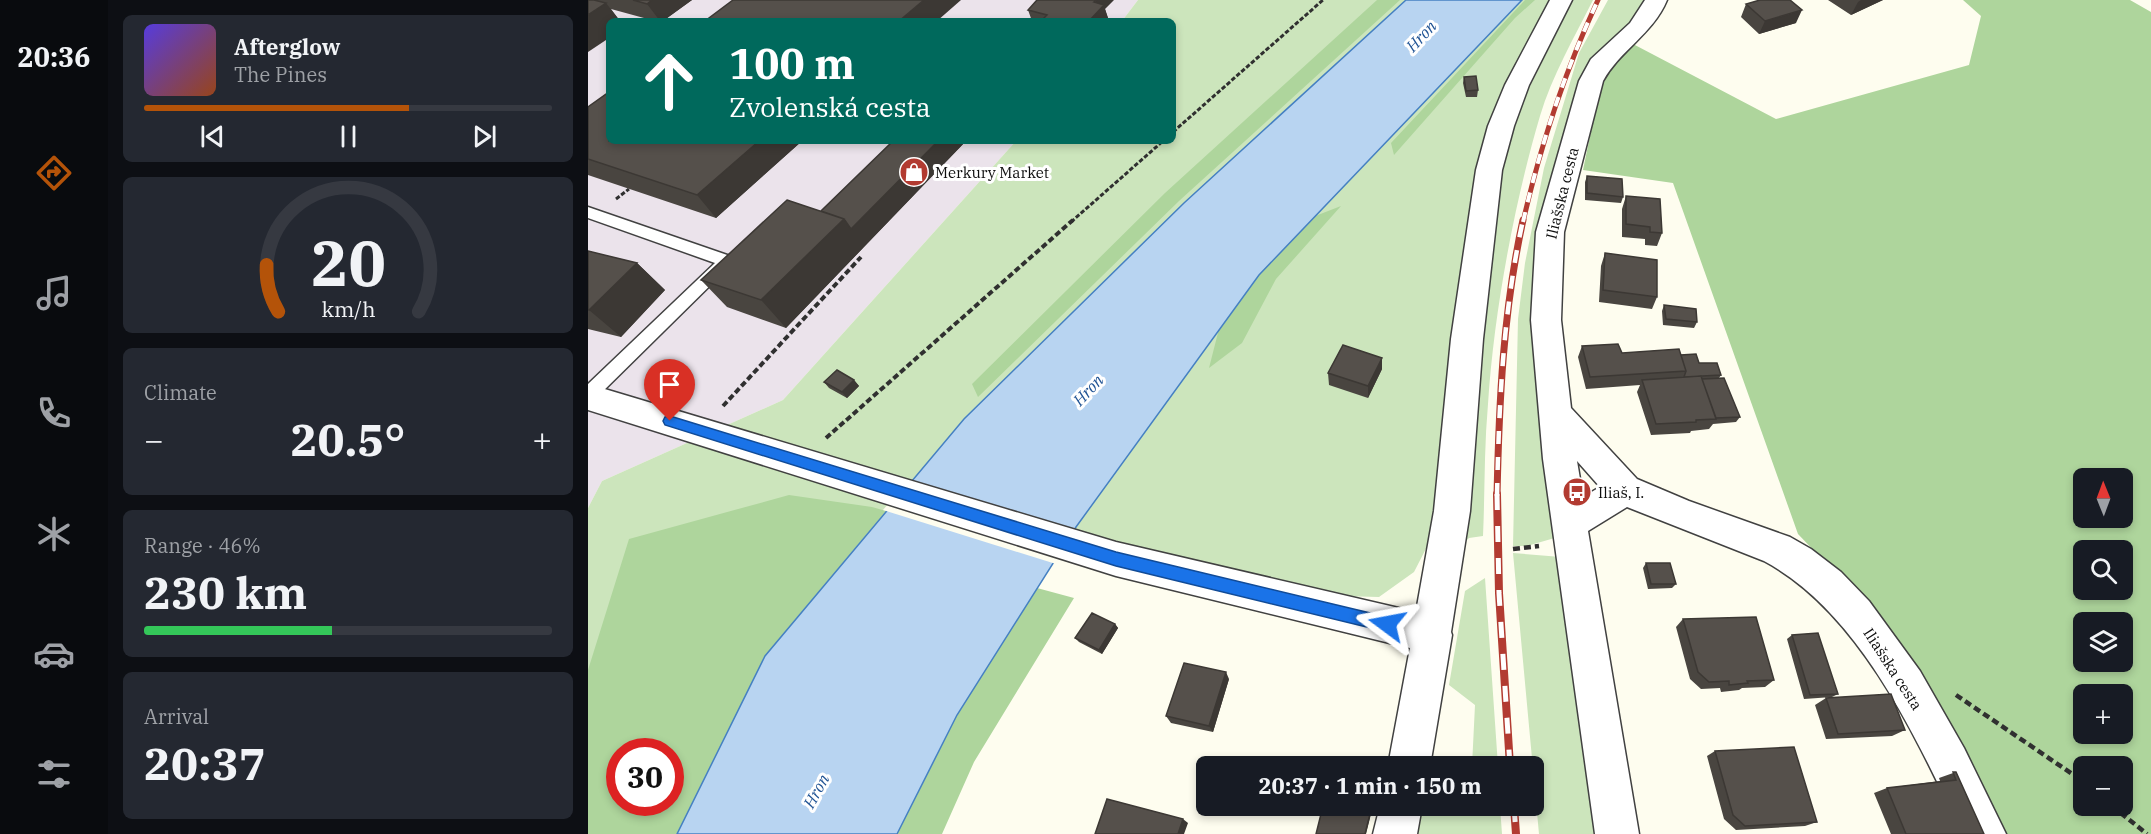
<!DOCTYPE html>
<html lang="en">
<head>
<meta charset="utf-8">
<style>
	:root { --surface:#171b24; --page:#242831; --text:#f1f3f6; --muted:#9ea1a6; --line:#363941; --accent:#b45309 }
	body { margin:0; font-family:"IBM Plex Serif",serif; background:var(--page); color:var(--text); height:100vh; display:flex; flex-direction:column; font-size:22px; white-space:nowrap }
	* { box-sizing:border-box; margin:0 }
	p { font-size:20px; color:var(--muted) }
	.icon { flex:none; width:33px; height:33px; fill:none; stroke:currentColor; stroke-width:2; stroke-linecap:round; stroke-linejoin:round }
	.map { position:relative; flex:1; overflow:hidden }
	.drawer { display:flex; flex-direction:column; gap:15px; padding:15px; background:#0d0f14; width:480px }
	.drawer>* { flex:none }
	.guide { position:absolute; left:18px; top:18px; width:570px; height:126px; border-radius:9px; box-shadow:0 3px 9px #0003; background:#00695c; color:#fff; overflow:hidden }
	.needle { width:39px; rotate:359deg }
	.tools { position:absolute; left:1485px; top:468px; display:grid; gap:12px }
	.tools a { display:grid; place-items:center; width:60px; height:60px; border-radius:9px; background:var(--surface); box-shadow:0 3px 9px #0003; font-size:30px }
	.speed { position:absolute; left:18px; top:738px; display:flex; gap:12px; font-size:30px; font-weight:700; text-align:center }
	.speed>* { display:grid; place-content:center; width:78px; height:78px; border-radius:50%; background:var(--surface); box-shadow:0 3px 9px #0003; line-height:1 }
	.speed .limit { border:9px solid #d22; background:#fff; color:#111 }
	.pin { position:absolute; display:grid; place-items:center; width:51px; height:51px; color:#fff; margin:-62px -26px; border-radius:50% 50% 50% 0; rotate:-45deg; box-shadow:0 0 6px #0007 }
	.pin .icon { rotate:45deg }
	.me { position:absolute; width:66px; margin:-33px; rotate:283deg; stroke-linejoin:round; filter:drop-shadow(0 0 4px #0008) }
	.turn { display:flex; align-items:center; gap:21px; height:126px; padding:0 24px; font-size:27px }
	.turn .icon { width:78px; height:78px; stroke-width:2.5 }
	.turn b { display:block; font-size:42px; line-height:51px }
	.big { font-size:45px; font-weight:700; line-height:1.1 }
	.drawer .widget { flex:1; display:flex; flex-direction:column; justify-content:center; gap:9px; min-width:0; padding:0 21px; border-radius:9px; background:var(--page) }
	.drawer .dial { align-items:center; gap:0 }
	.dial svg { height:156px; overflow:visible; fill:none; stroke:var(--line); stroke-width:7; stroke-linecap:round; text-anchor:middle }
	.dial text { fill:var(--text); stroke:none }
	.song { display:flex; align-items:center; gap:18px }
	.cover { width:72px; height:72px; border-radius:9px; background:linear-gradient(135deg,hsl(250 70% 55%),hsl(20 70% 35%)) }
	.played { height:6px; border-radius:3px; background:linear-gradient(90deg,var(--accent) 65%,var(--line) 65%) }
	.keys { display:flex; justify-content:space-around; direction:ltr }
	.heat { display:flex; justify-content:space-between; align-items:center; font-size:33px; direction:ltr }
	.charge { height:9px; border-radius:4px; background:linear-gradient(90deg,#34c759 46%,var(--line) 0) }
	.trip { position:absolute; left:608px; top:756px; width:348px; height:60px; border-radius:9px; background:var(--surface); box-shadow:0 3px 9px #0003; font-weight:700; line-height:60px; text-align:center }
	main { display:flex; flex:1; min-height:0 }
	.dock { display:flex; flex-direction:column; width:108px; justify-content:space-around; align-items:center; background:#090b0e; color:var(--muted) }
	.dock .icon { width:42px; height:42px }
	.dock .selected { color:var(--accent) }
	.dock b { font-size:27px; color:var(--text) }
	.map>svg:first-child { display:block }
</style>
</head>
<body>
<main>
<nav class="dock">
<b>20:36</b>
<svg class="icon selected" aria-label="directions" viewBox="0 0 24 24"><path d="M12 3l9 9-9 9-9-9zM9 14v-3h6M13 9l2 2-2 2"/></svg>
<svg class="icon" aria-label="music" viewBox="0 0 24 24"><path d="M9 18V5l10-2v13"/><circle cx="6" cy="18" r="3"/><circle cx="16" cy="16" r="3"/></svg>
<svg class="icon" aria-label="phone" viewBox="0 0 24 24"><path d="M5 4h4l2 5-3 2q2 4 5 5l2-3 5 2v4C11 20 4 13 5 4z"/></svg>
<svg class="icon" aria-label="climate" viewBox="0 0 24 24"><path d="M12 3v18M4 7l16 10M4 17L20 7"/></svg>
<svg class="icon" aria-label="car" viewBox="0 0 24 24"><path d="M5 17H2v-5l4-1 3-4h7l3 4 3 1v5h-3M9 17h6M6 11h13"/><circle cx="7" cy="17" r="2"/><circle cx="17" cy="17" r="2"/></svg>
<svg class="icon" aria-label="filters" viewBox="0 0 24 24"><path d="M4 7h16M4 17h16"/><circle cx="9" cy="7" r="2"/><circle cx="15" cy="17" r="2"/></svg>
</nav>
<section class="drawer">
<div class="widget">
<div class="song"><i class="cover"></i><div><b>Afterglow</b><p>The Pines</p></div></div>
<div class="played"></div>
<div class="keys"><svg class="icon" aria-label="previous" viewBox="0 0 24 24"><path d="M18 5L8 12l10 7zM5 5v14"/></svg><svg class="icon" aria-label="pause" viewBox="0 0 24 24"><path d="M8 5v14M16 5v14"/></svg><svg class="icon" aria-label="next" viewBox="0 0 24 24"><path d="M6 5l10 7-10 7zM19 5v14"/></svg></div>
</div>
<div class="widget dial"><svg viewBox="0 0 100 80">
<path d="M14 69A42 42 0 1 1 86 69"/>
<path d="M14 69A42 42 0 0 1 8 45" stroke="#b45309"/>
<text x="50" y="56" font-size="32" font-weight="700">20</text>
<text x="50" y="72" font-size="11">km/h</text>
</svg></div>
<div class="widget"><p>Climate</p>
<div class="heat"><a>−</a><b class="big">20.5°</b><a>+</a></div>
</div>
<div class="widget"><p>Range · 46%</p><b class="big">230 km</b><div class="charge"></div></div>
<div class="widget"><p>Arrival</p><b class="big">20:37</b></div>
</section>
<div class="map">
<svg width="1563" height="834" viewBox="0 0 1563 834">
	<rect width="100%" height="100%" fill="#fefdef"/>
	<path fill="#ebe3eb" d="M0,0H550L534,21H21V141H428L195,400L14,481L0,508Z"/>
	<path fill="#cce5bc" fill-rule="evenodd" d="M550,0H818L596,203L376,419L177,656L89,834H0V508L14,481L195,400L428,141H585V21H534ZM32,752H82V802H32Z
		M934,0H961L915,96L845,535L826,572L791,597L752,596L535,545L485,530L671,275Z
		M985,0H1005C986,38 964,76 952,116C926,204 906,312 900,404C896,448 897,492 895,536L881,538L877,542L887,405L913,179L920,140L933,104Z
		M1020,0H1058L1054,9L1030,35L1008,54L996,71L969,168L970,537L939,546H925L930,319L937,263L956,168L991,53Z
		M925,553L973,557L1015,834H951Z
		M897,578L910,766H884L887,705L861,685L877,591Z
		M833,806H912L914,834H827Z"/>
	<path fill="#aed59c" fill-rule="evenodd" d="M789,0H812L591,201L390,397L384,384L577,193Z
		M937,0H947L927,18L806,155L803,143Z
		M1375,0H1542L1563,12V834H1419L1299,627L1210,534L1085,183L995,170L1012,88L1022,65L1045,44L1188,119L1381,65L1393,16ZM1496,478H1534V518H1496ZM1496,550H1534V590H1496ZM1496,622H1534V662H1496ZM1496,694H1534V734H1496ZM1496,766H1534V806H1496Z
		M753,206L688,279L654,343L621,368L634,317L717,220Z
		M201,495L284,507L298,511L177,656L89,834H0V670L41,539ZM32,752H82V802H32Z
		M449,588L486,598L386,762L354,834H309L369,715Z"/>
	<path fill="#b8d4f1" stroke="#4580c2" stroke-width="1.5" d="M818,0H934L671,275L488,527L369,715L309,834H89L177,656L376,419L596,203Z"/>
	<path fill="#fefdef" d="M320,480L489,531L468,564L295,510Z"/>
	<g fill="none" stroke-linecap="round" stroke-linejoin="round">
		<g stroke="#414141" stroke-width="3">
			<path id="lane" d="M0,207L145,257L147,261L6,400L0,402V384L127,263L0,218Z"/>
		</g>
		<g stroke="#414141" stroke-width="3">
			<path id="street" d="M962,0H984L941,85L926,126L914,170L895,339L882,511L863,632L864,635L842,766H800L822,648L528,576L0,410V384L528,542L828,612L846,511L863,339L888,170L900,126L917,85Z
				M1057,0H1079C1065,34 1032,50 1015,81L976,232L973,320L983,408L1049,479L1101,501L1202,537L1223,549L1253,572L1281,601L1332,671L1376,748L1418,834H1374C1329,739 1272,612 1176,561L1039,507L1000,531L1051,834H1007L955,459L943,320L948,232L991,81L1003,59L1042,23ZM989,461L1012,487L995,497Z
				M792,806H834L829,834H785Z"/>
		</g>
		<path stroke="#303030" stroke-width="3" stroke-dasharray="4.5 2" stroke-linecap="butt" d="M585,132L735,0
			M28,199L41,189
			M483,222L575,141"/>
		<path stroke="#303030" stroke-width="4" stroke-dasharray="6 3" stroke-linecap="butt" d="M135,406L273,257
			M238,438L485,220"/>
		<path stroke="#303030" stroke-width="4.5" stroke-dasharray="7 4" stroke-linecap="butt" d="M925,549L951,546
			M1368,695L1496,782
			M1524,806L1559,834"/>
		<use href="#lane" fill="#fff" fill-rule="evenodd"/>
		<use href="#street" fill="#fff" fill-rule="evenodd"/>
		<g stroke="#b23b31" stroke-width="5">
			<path id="rail-far2" d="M935,222C953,143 976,73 1010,0"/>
		</g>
		<g stroke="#b23b31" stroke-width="7">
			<path id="rail-far1" d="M909,496C911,403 915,311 935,220"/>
		</g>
		<g stroke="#b23b31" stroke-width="8">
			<path id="rail" d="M909,494L911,593L922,766
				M926,806L928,834"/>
		</g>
		<use href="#rail-far2" stroke="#fff" stroke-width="4" stroke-dasharray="10" stroke-linecap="butt"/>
		<use href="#rail-far1" stroke="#fff" stroke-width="4.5" stroke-dasharray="13" stroke-linecap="butt"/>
		<use href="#rail" stroke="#fff" stroke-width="5" stroke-dasharray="16" stroke-linecap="butt"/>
	</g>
	<path fill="#494540" d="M0,0H104L75,21H67L23,9L32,21H21Z
		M1240,0H1295L1263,15Z
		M1158,4L1208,23L1171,34L1153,17Z
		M517,9L520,18L517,21H444L440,10Z
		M876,77L890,90L889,97H878L875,83Z
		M0,107L214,141L128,218L0,175Z
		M305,141H378L198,328L139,307L113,280L233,211Z
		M999,176L1035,197L1033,203L997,200V182Z
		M1038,196L1074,233L1069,246L1057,245V239L1034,237V209Z
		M0,251L49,263L77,290L33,337L0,329Z
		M1017,253L1069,297L1064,309L1011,302L1013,266Z
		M1076,305L1109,322L1106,328L1075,325L1074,311Z
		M994,346L1034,353L1093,355L1133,375L1131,378L1152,417L1148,422L1125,424L1121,429L1103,431L1102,433L1063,435L1049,392L1052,385L998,389L990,357Z
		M794,369L780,398L741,385L740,373Z
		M266,380L271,386L259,398L241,388L236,382Z
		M1058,563L1088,584L1084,588L1060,589L1055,568Z
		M1095,619L1186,680L1177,687L1154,688L1151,690L1133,692L1132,688L1113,689L1102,679L1088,627Z
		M527,624L530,628L514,654L491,642L487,638Z
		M1204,635L1250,694L1244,697L1216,699L1199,639Z
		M641,679L625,732L583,723L578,716Z
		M1238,698L1317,730L1304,736L1238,739L1227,705Z
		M1127,751L1229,822L1217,826L1148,830L1136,819L1119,756Z
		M1368,772L1396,834H1303L1286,793L1299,788L1352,781L1351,778Z"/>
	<path fill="#3c3834" d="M64,0H104L75,21H72L59,4Z
		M336,0H373L349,21H311Z
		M509,0H526L517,9L520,18L517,21H501L506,2Z
		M1273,0H1295L1263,15L1270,2Z
		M18,3L32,21H21V38L0,52V15Z
		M1214,10L1208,23L1171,34L1177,21Z
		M171,141H214L128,218L109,195Z
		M350,141H378L198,328L173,300L256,219Z
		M49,263L77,290L33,337L1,310Z
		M794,358V369L780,398V386Z
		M266,380L271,386L259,398L254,392Z
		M527,624L530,628L514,654L511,650Z
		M638,672L641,679L625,732L621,726Z
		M784,806H785L778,834H777Z
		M595,819L600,823L596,834H590Z"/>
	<path fill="#55504b" stroke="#3c3834" stroke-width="1.5" d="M0,0H6L18,3L0,15Z
		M45,0H64L59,4Z
		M145,0H336L311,21H117Z
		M449,0H509L506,2L516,5L501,21H453L459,15L440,10Z
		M1172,0H1202L1214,10L1177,21L1158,4Z
		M888,76L890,90L878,91L876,77Z
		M21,92V141H171L109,195L0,159V107Z
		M305,141H350L263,229L256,219L233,211Z
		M999,176L1034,179L1035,197L999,193Z
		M1038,196L1072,199L1074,233L1062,232V227L1038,224Z
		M199,200L256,219L173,300L113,280Z
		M0,251L49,263L1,310H0Z
		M1017,253L1069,260V297L1015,290Z
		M1076,305L1108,309L1109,322L1078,319Z
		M1030,344L1034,353L1091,349L1098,371L1002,377L994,346Z
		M755,345L794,358L780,386L740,373Z
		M1108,354L1111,363H1129L1133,375L1096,377L1098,371L1093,355Z
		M249,370L266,380L254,392L236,382Z
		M1113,376L1128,419L1108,420V422L1068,424L1054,380Z
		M1136,378L1152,417L1128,418L1114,379Z
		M1058,563H1082L1088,584H1063Z
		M504,613L527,624L511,650L487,638Z
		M1168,617L1186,680L1159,681L1160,683L1141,685V681L1121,682L1110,672L1095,619Z
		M1230,633L1250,694L1222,695L1204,635Z
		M596,663L638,672L621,726L578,716Z
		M1303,694L1317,730L1250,734L1238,698Z
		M1206,747L1229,822L1157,826L1145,815L1127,751Z
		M1365,772H1368L1396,834H1318L1299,788L1368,780Z
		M519,799L595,819L590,834H507Z
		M735,806H784L777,834H728Z"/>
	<path fill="#1a73e8" stroke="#114b97" stroke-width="1.5" d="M82,416L528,552L799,617L805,619L807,624L805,630L799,632L528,566L77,425L75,421L77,417Z"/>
	<defs>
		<g id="shop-disc" transform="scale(1.5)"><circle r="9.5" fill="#b23b31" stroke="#fff"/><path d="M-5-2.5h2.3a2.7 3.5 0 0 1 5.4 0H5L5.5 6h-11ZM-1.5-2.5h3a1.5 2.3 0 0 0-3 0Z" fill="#fff"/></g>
		<g id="bus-disc" transform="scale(1.5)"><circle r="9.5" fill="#b23b31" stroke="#fff"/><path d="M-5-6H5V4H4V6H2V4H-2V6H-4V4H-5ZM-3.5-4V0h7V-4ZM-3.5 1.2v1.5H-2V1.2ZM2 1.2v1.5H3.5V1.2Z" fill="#fff"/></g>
	</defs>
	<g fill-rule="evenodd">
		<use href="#shop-disc" x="326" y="172"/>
		<use href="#bus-disc" x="989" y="492"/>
	</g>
	<g text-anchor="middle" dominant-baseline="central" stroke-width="6" stroke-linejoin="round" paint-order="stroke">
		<g font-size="15" fill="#0e0e0e" stroke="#fff" text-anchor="start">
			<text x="347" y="172">Merkury Market</text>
			<text x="1010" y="492">Iliaš, I.</text>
		</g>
		<g font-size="15" fill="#0e0e0e" stroke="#fff">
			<text transform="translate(974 193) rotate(-76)">Iliašska cesta</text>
			<text transform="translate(1305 669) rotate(57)">Iliašska cesta</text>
		</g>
		<g font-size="16" font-style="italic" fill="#215495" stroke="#fff">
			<text transform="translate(833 36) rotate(-47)">Hron</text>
			<text transform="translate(500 390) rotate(-47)">Hron</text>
			<text transform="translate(228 791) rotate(-61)">Hron</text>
		</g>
	</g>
</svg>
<div class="tools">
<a><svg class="needle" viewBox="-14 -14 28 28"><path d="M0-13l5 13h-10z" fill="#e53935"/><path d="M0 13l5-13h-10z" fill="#9ea1a6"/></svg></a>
<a><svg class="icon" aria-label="search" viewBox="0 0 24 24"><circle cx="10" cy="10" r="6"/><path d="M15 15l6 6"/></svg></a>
<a><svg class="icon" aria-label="layers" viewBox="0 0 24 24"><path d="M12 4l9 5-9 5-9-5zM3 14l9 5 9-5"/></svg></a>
<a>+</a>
<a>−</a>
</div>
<div class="speed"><div class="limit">30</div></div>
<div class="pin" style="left:82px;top:421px;background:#d93025"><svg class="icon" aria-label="arrive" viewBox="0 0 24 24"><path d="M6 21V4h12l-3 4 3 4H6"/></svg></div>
<svg class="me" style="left:799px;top:624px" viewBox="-20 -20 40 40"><path d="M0-17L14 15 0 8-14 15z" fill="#1a73e8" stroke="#fff" stroke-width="4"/></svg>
<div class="trip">20:37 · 1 min · 150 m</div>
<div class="guide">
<div class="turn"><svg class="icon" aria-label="ahead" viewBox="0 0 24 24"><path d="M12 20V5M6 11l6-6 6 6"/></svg><div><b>100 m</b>Zvolenská cesta</div></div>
</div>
</div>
</main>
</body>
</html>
